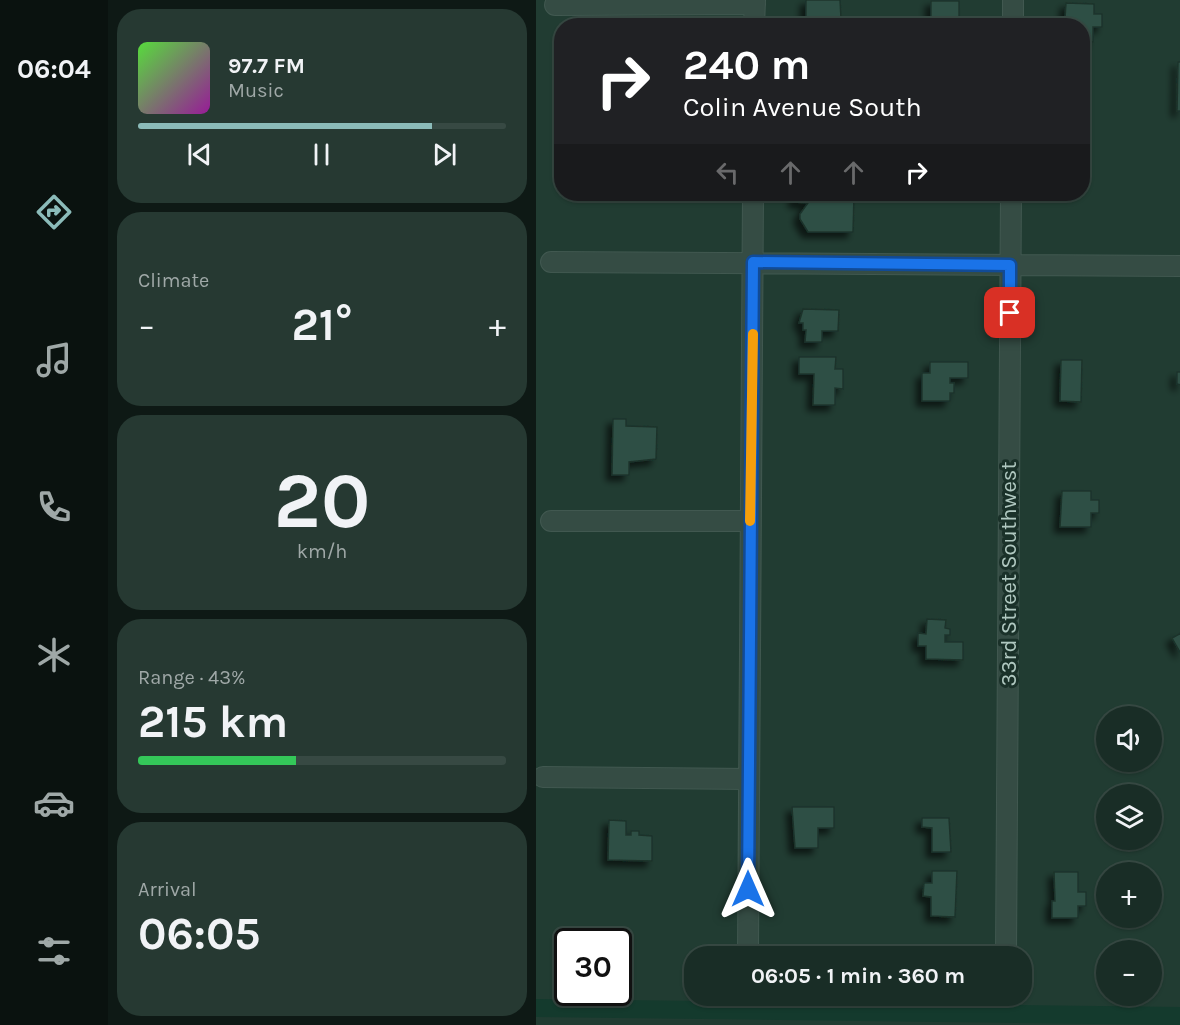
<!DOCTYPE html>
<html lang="en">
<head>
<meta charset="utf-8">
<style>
	:root { --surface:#192d26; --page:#263932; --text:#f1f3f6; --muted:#9fa8a7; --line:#374943; --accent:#8bbbb9 }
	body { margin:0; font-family:Karla,sans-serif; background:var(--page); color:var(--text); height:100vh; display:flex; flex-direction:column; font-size:22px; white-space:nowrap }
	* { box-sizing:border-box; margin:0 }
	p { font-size:20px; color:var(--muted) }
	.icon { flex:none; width:33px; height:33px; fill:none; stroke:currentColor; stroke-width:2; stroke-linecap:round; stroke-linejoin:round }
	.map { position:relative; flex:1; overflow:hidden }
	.details { display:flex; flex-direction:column; gap:9px; padding:9px; background:#0e1915; width:428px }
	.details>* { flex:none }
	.hud { position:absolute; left:18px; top:18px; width:536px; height:183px; border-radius:24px; box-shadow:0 2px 4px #0004,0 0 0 2px var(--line); background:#202124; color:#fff; overflow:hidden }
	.controls { position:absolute; left:560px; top:706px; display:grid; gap:12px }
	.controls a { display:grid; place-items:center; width:66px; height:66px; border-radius:50%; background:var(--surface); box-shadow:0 2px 4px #0004,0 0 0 2px var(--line); font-size:30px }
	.speed { position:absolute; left:18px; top:928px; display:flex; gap:12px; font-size:30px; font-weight:700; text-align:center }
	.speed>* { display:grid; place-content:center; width:78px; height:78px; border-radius:50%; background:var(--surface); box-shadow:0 2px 4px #0004,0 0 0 2px var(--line); line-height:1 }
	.speed .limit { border:3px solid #111; border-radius:9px; background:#fff; color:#111 }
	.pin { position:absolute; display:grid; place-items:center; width:51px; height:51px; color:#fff; margin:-26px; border-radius:12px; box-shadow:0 3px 9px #0006 }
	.me { position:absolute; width:66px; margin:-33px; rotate:0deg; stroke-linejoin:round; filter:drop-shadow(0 0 4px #0008) }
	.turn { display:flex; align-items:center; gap:21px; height:126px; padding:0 30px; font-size:27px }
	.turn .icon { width:78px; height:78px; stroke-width:2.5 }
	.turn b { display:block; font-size:42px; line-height:51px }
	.lanes { display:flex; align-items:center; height:57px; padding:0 30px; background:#0003; justify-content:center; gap:30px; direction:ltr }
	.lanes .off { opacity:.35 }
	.big { font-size:45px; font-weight:700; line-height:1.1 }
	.details .card { flex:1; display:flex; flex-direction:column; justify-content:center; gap:9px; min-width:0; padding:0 21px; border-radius:24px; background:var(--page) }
	.details .dial { align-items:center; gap:0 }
	.dial b { font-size:78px; line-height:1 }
	.song { display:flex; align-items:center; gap:18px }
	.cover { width:72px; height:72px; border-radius:9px; background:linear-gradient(135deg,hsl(110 70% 55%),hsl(300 70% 35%)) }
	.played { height:6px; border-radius:3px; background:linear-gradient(90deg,var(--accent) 80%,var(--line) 80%) }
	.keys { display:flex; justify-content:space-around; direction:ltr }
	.heat { display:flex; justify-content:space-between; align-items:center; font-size:33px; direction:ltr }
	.charge { height:9px; border-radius:4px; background:linear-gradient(90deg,#34c759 43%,var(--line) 0) }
	.trip { position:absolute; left:148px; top:946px; width:348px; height:60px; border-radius:24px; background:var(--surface); box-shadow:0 2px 4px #0004,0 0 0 2px var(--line); font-weight:700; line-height:60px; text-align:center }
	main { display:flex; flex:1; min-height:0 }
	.dock { display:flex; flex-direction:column; width:108px; justify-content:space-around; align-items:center; background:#0a120f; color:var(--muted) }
	.dock .icon { width:42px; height:42px }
	.dock .on { color:var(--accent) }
	.dock b { font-size:27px; color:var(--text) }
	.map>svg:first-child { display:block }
</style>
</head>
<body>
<main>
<nav class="dock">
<b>06:04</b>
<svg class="icon on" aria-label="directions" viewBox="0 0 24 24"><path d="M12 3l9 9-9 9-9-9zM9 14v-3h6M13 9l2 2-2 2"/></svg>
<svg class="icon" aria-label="music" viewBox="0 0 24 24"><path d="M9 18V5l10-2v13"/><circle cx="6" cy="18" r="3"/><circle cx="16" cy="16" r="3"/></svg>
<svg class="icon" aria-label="phone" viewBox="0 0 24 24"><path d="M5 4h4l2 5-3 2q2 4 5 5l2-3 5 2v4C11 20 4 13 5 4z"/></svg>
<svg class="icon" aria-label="climate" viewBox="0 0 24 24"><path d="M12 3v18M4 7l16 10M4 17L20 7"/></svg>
<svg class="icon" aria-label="car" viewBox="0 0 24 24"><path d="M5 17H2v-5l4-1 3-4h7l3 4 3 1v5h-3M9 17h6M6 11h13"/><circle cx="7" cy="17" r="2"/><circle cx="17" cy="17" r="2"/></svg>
<svg class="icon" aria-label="filters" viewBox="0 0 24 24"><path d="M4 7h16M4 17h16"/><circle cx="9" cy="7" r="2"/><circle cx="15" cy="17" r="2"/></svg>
</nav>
<section class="details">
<div class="card">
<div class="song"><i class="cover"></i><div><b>97.7 FM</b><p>Music</p></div></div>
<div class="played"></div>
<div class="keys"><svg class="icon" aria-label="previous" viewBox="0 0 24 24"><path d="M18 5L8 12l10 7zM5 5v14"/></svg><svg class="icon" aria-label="pause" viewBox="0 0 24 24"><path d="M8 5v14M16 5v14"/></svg><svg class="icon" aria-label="next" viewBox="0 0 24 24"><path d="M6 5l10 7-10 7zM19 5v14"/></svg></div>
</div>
<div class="card"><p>Climate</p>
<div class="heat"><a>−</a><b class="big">21°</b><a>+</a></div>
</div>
<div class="card dial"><b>20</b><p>km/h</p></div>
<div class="card"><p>Range · 43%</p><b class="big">215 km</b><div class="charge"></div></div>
<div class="card"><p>Arrival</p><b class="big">06:05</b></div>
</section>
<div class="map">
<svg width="645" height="1025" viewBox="0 0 645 1025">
	<defs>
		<filter id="shadow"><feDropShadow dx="-5.5" dy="5.5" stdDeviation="3" flood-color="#0009"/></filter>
	</defs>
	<rect width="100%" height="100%" fill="#213c32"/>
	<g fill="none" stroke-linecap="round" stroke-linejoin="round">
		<path stroke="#143a2d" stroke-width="18" d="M0,1008L645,1016"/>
	</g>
	<path fill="#2f5045" stroke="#1c332b" stroke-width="1.5" filter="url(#shadow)" d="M270,0H304L305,18H317V26H265V17H270Z
		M395,1H423V17H418V22H435V26H395Z
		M530,3L558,4V14H566V27H557V42H546V26H517L534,25V19L529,18Z
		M642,62H645V111H641Z
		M259,194L318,196L317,232H272L264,219V214L272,203L258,202Z
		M267,309L303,310L302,331H286V342H269L270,330H267V323H263Z
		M263,357H300L299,369H307V389L299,388V405H277L278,374H263Z
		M525,360H546L545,402L524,401Z
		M394,362H432V378H414V383H418V393H414V401H386V373H394Z
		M641,372H645V385L641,384Z
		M77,419H90V426L121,427L120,459L93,462V475H76Z
		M526,491H555V500H563V513H555V527H524Z
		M391,619L410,620L409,628L414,629V635H409V642H427V660L390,659V646H382V633L390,634Z
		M645,633V652H644L636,638Z
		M256,807H298V828H282V848H259Z
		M386,818H413L415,852H396V828L386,827Z
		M73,820L90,821V835H95V831H103V835L116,836V861L72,860Z
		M396,871H421L419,917L395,916V897L387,896L388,883H396Z
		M518,872H542V892H550V906H542V918H516V901H519Z"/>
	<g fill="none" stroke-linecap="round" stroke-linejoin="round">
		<g stroke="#415850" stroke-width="22">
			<path id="minor" d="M19,5L219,4
				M218,26L219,0
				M477,26V0
				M15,262L645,266
				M15,521H214
				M7,777L213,779
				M212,955L217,194
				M470,955L475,194"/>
		</g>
		<use href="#minor" stroke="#354c44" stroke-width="20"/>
	</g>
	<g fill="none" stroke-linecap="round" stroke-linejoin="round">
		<g stroke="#114b97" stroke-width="15">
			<path id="route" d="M212,889L217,262L474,265V313"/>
		</g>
		<use href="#route" stroke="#1a73e8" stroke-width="10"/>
		<path stroke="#f59e0b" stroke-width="10" d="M214,521L217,334"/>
	</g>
	<g text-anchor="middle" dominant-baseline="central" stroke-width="6" stroke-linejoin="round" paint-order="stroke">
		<g font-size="22" fill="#b0c8c0" stroke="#1a3129">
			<text transform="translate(473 574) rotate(-90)">33rd Street Southwest</text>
		</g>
	</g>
</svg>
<div class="controls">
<a><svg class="icon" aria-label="sound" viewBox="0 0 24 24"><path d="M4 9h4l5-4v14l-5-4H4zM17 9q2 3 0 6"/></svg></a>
<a><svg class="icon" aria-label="layers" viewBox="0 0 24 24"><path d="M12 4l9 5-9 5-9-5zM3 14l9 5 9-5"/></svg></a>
<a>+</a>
<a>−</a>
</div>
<div class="speed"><div class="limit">30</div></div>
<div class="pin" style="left:474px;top:313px;background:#d93025"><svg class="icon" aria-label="arrive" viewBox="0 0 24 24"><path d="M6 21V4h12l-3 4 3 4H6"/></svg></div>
<svg class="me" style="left:212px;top:889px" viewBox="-20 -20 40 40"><path d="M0-17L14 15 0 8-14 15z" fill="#1a73e8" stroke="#fff" stroke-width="4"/></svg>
<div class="trip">06:05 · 1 min · 360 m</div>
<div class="hud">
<div class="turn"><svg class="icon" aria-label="right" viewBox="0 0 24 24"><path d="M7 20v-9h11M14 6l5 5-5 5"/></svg><div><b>240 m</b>Colin Avenue South</div></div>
<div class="lanes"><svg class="icon off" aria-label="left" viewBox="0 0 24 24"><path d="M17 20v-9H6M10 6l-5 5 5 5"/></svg><svg class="icon off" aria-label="ahead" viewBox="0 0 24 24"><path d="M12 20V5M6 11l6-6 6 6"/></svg><svg class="icon off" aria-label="ahead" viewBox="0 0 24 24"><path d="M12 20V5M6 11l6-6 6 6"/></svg><svg class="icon" aria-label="right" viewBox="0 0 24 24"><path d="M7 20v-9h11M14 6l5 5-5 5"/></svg></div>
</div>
</div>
</main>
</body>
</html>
